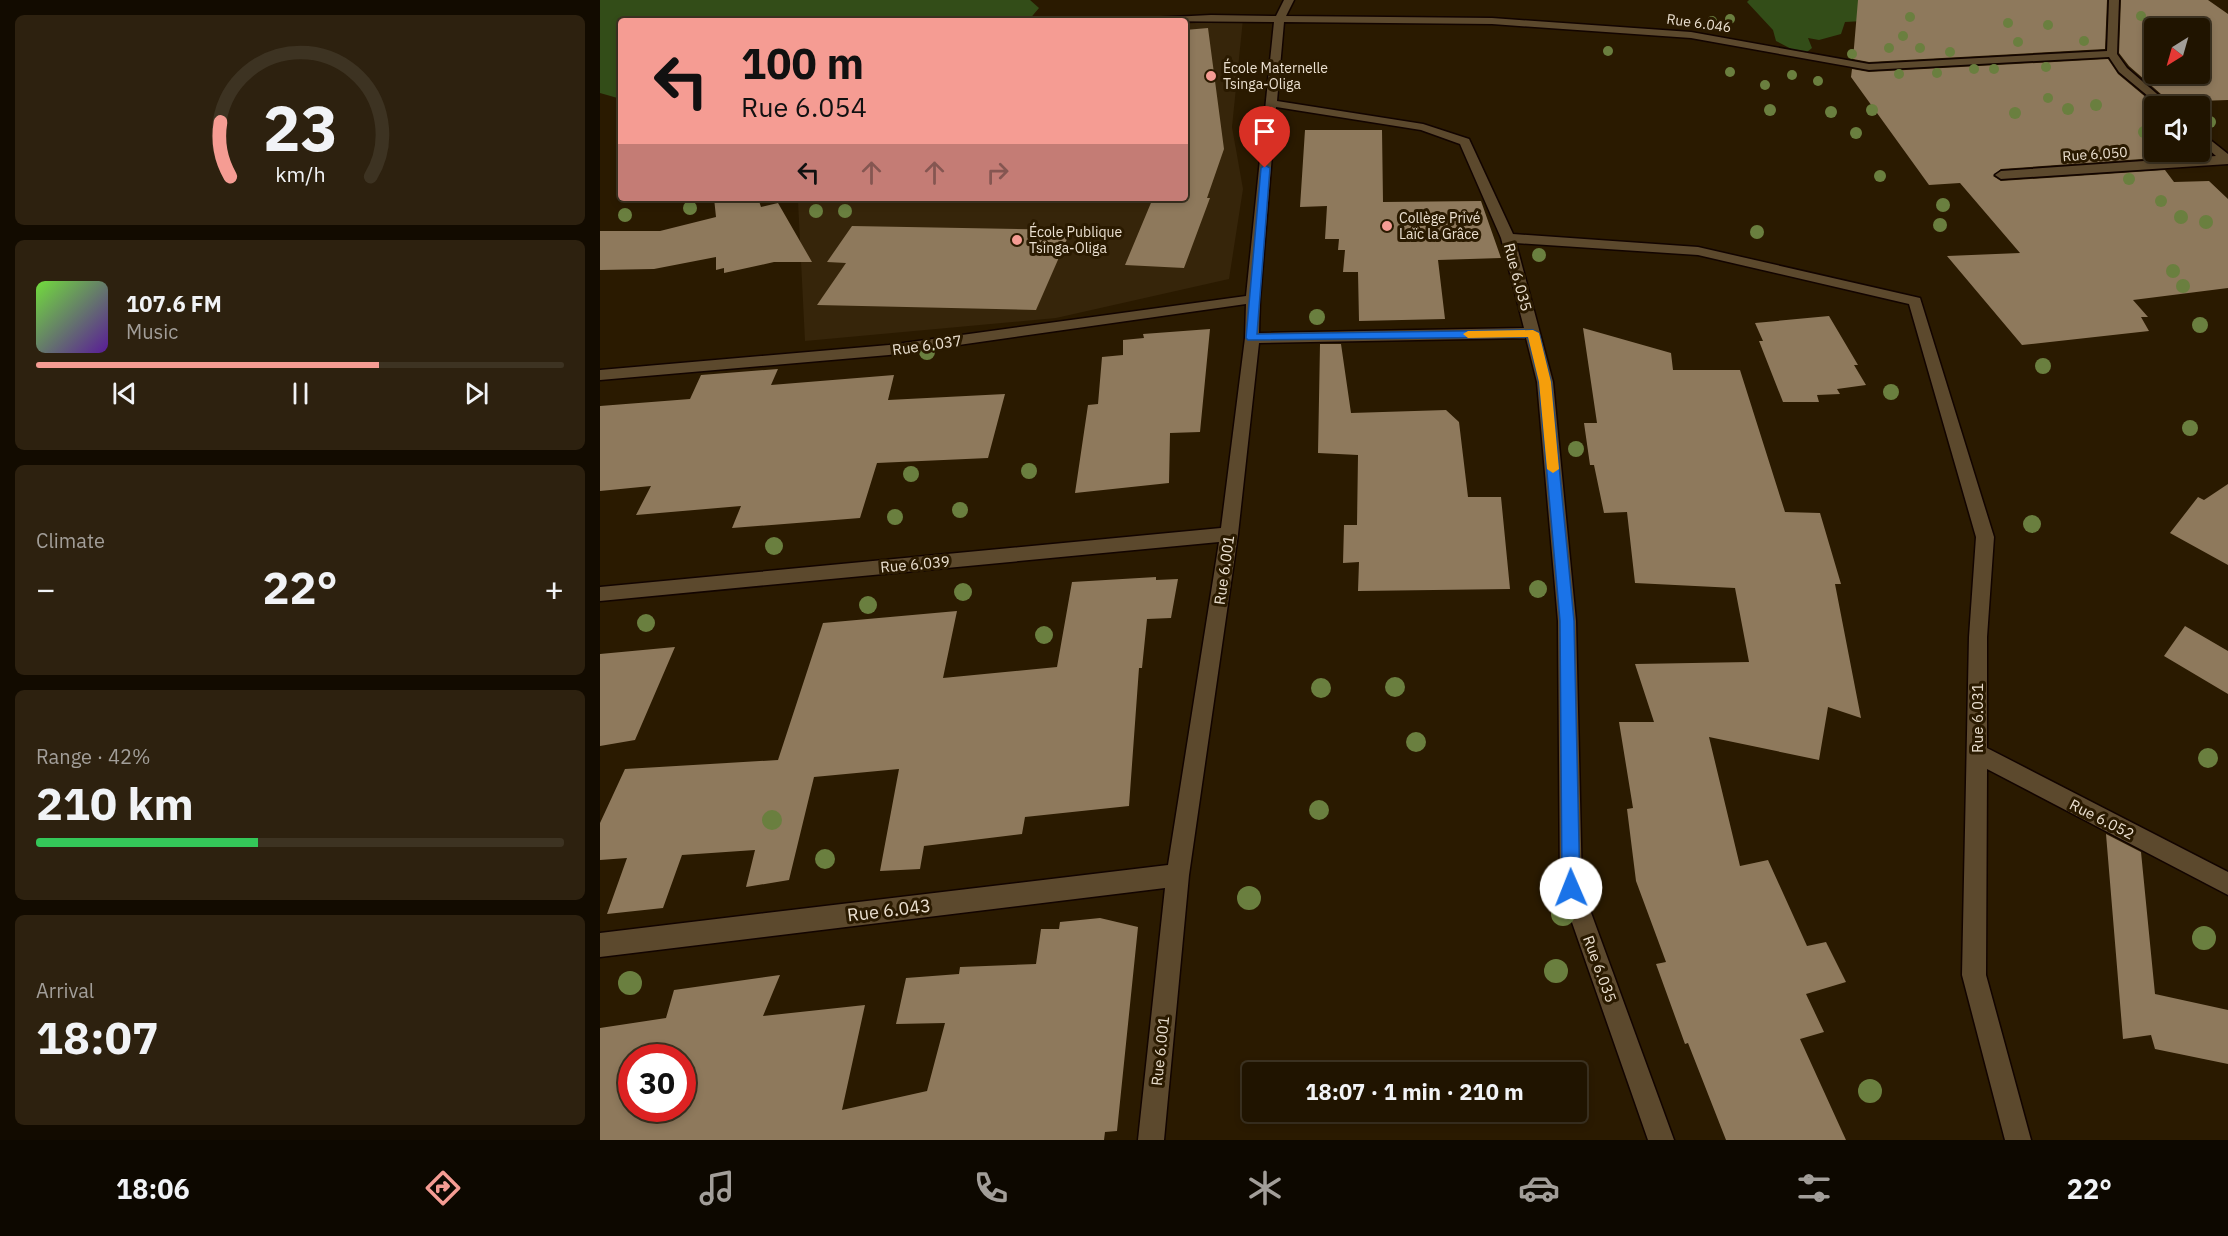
<!DOCTYPE html>
<html lang="en">
<head>
<meta charset="utf-8">
<style>
	:root { --surface:#201400; --page:#2d210f; --text:#f1f3f6; --muted:#a29e99; --line:#3d3322; --accent:#f59c93 }
	body { margin:0; font-family:"IBM Plex Sans",sans-serif; background:var(--page); color:var(--text); height:100vh; display:flex; flex-direction:column; font-size:22px; white-space:nowrap }
	* { box-sizing:border-box; margin:0 }
	p { font-size:20px; color:var(--muted) }
	.icon { flex:none; width:33px; height:33px; fill:none; stroke:currentColor; stroke-width:2; stroke-linecap:round; stroke-linejoin:round }
	.map { position:relative; flex:1; overflow:hidden }
	.drawer { display:flex; flex-direction:column; gap:15px; padding:15px; background:#120b00; width:600px }
	.drawer>* { flex:none }
	.guide { position:absolute; left:18px; top:18px; width:570px; height:183px; border-radius:6px; box-shadow:0 3px 9px #0003,0 0 0 2px var(--line); background:#f59c93; color:#111; overflow:hidden }
	.needle { width:39px; rotate:217deg }
	.tools { position:absolute; left:1544px; top:18px; display:grid; gap:12px }
	.tools a { display:grid; place-items:center; width:66px; height:66px; border-radius:6px; background:var(--surface); box-shadow:0 3px 9px #0003,0 0 0 2px var(--line); font-size:30px }
	.speed { position:absolute; left:18px; top:1044px; display:flex; gap:12px; font-size:30px; font-weight:700; text-align:center }
	.speed>* { display:grid; place-content:center; width:78px; height:78px; border-radius:50%; background:var(--surface); box-shadow:0 3px 9px #0003,0 0 0 2px var(--line); line-height:1 }
	.speed .limit { border:9px solid #d22; background:#fff; color:#111 }
	.pin { position:absolute; display:grid; place-items:center; width:51px; height:51px; color:#fff; margin:-62px -26px; border-radius:50% 50% 50% 0; rotate:-45deg; box-shadow:0 0 6px #0007 }
	.pin .icon { rotate:45deg }
	.me { position:absolute; width:66px; margin:-33px; rotate:359deg; stroke-linejoin:round; filter:drop-shadow(0 0 4px #0008) }
	.turn { display:flex; align-items:center; gap:21px; height:126px; padding:0 24px; font-size:27px }
	.turn .icon { width:78px; height:78px; stroke-width:2.5 }
	.turn b { display:block; font-size:42px; line-height:51px }
	.lanes { display:flex; align-items:center; height:57px; padding:0 24px; background:#0003; justify-content:center; gap:30px; direction:ltr }
	.lanes .off { opacity:.35 }
	.big { font-size:45px; font-weight:700; line-height:1.1 }
	.drawer .widget { flex:1; display:flex; flex-direction:column; justify-content:center; gap:9px; min-width:0; padding:0 21px; border-radius:9px; background:var(--page) }
	.drawer .dial { align-items:center; gap:0 }
	.dial svg { height:156px; overflow:visible; fill:none; stroke:var(--line); stroke-width:7; stroke-linecap:round; text-anchor:middle }
	.dial text { fill:var(--text); stroke:none }
	.song { display:flex; align-items:center; gap:18px }
	.cover { width:72px; height:72px; border-radius:9px; background:linear-gradient(135deg,hsl(100 70% 55%),hsl(270 70% 35%)) }
	.played { height:6px; border-radius:3px; background:linear-gradient(90deg,var(--accent) 65%,var(--line) 65%) }
	.keys { display:flex; justify-content:space-around; direction:ltr }
	.heat { display:flex; justify-content:space-between; align-items:center; font-size:33px; direction:ltr }
	.charge { height:9px; border-radius:4px; background:linear-gradient(90deg,#34c759 42%,var(--line) 0) }
	.trip { position:absolute; left:642px; top:1062px; width:345px; height:60px; border-radius:6px; background:var(--surface); box-shadow:0 3px 9px #0003,0 0 0 2px var(--line); font-weight:700; line-height:60px; text-align:center }
	.dock { display:flex; height:96px; justify-content:space-around; align-items:center; background:#0d0800; color:var(--muted) }
	.dock .icon { width:42px; height:42px }
	.dock .on { color:var(--accent) }
	.dock b { font-size:27px; color:var(--text) }
	main { display:flex; flex:1; min-height:0 }
	.map>svg:first-child { display:block }
</style>
</head>
<body>
<main>
<section class="drawer">
<div class="widget dial"><svg viewBox="0 0 100 80">
<path d="M14 69A42 42 0 1 1 86 69"/>
<path d="M14 69A42 42 0 0 1 9 41" stroke="#f59c93"/>
<text x="50" y="56" font-size="32" font-weight="700">23</text>
<text x="50" y="72" font-size="11">km/h</text>
</svg></div>
<div class="widget">
<div class="song"><i class="cover"></i><div><b>107.6 FM</b><p>Music</p></div></div>
<div class="played"></div>
<div class="keys"><svg class="icon" aria-label="previous" viewBox="0 0 24 24"><path d="M18 5L8 12l10 7zM5 5v14"/></svg><svg class="icon" aria-label="pause" viewBox="0 0 24 24"><path d="M8 5v14M16 5v14"/></svg><svg class="icon" aria-label="next" viewBox="0 0 24 24"><path d="M6 5l10 7-10 7zM19 5v14"/></svg></div>
</div>
<div class="widget"><p>Climate</p>
<div class="heat"><a>−</a><b class="big">22°</b><a>+</a></div>
</div>
<div class="widget"><p>Range · 42%</p><b class="big">210 km</b><div class="charge"></div></div>
<div class="widget"><p>Arrival</p><b class="big">18:07</b></div>
</section>
<div class="map">
<svg width="1628" height="1140" viewBox="0 0 1628 1140">
	<rect width="100%" height="100%" fill="#2a1a00"/>
	<path fill="#36250a" d="M643,19L632,127L643,189L629,279L456,318L205,341L198,201L204,198H585V24Z"/>
	<path fill="#334d18" d="M0,0H430L439,8L428,21H21V99L0,93Z
		M1149,0H1305L1281,20L1245,22L1241,34L1219,40L1208,38L1212,48L1207,52H1197L1176,41L1173,30L1147,2Z"/>
	<path fill="#8e795c" fill-rule="evenodd" d="M1258,0H1507L1505,49L1269,62L1253,59Z
		M1521,0H1608L1628,14V100L1570,102L1529,66L1519,53ZM1554,28H1599V74H1554Z
		M608,28L624,149L607,198H610L584,268L525,265L553,198H585V30Z
		M1508,59L1518,74L1554,104V155L1556,158L1401,169L1393,176L1401,181L1565,170L1574,182L1609,181L1628,199V288L1533,300L1548,317H1541L1549,331L1422,345L1347,256L1420,253L1360,183L1329,185L1251,77L1252,69L1269,72Z
		M705,130H782L783,202L881,201L901,258L838,260L845,319L759,321L758,272H743L745,250H738L739,239H725L727,206L700,207Z
		M114,198H158L161,207L178,203L212,262H174L124,273V268L116,270V257L54,269L0,270V231H60L116,217Z
		M252,226L471,230L436,310L217,305L246,263L227,262Z
		M1229,316L1258,365H1254L1266,385L1237,389L1240,394L1217,395L1219,402H1183L1159,341H1163L1155,323Z
		M983,328L1071,353L1073,370H1140L1185,512L1220,513L1241,584H1235L1261,718L1228,707L1219,760L1109,737L1140,866L1168,860L1207,946L1226,942L1246,982L1206,994L1224,1032L1200,1039L1246,1140H1126L1088,1043L1085,1044L1056,964L1066,962L1036,881L1027,809L1033,808L1019,722H1054L1035,664L1149,662L1135,588L1035,583L1027,512L1004,513L994,465H990L984,423H997Z
		M610,329L600,432L570,433L569,483L475,493L488,405L498,404L502,357L523,355V340L544,338L543,334Z
		M720,344H741L751,413L846,410L859,422L868,497H901L910,589L758,591L759,562L743,563L744,525H757L758,455L718,453Z
		M178,369L171,385L294,375L288,400L405,394L388,458L277,463L260,518L132,528L141,506L36,515L51,486L0,491V406L90,399L101,375Z
		M1628,484V565L1570,533L1598,497L1604,500Z
		M556,577V580L578,579L571,618L547,619L542,668H539L529,806L425,817L422,834L324,846L320,869L280,871L299,769L214,777L189,880L146,887L155,850L82,855L63,908L7,914L27,858L0,860V823L25,769L178,760L223,623L357,611L343,678L457,667L472,582Z
		M1585,626L1628,651V694L1564,656Z
		M75,647L35,740L0,746V654Z
		M1506,834L1541,852L1555,994L1628,1010V1064L1555,1049L1551,1035L1523,1039Z
		M500,918L538,927L517,1131L505,1132L504,1140H0V1028L66,1018L74,990L180,975L163,1016L265,1005L242,1110L327,1091L345,1023L296,1024L306,978L359,974L360,967L436,964L441,929H459L460,922ZM32,1058H82V1108H32Z"/>
	<g fill="none" stroke-linecap="round" stroke-linejoin="round">
		<g stroke="#120400" stroke-width="3">
			<path id="minor" d="M684,0H694L686,16L892,18L1091,32L1269,64L1507,51L1509,0H1519L1517,54L1527,68L1571,106H1560L1519,72L1509,57L1269,70L1091,38L892,24L684,22L677,101L823,124L869,139L913,234L1098,247L1320,298L1394,537L1387,637V748L1628,872V895L1387,769L1386,975L1431,1140H1405L1362,975L1369,637L1376,537L1309,304L1098,255L916,243L953,382L976,621L982,888L1074,1140H1048L960,888L958,621L937,382L926,338L659,343L638,534L589,875L564,1140H538L565,888L0,957V933L568,865L619,542L0,601V587L621,528L645,338L646,304L289,355L0,380V370L289,345L646,296L674,22L546,21L551,18L611,15L676,16ZM676,107L821,130L860,144L901,238L924,328L659,333L660,299Z
				M1599,131L1628,154V164L1401,179L1395,175L1401,171L1616,156L1599,141Z"/>
		</g>
		<use href="#minor" fill="#5c492d" fill-rule="evenodd"/>
	</g>
	<g fill="#6a7f3f">
		<circle cx="1541" cy="16" r="5"/>
		<circle cx="1310" cy="17" r="5"/>
		<circle cx="1130" cy="19" r="5"/>
		<circle cx="1112" cy="21" r="5"/>
		<circle cx="1408" cy="23" r="5"/>
		<circle cx="1448" cy="25" r="5"/>
		<circle cx="1303" cy="36" r="5"/>
		<circle cx="1484" cy="41" r="5"/>
		<circle cx="1418" cy="42" r="5"/>
		<circle cx="1289" cy="48" r="5"/>
		<circle cx="1320" cy="48" r="5"/>
		<circle cx="1008" cy="51" r="5"/>
		<circle cx="1350" cy="52" r="5"/>
		<circle cx="1252" cy="54" r="5"/>
		<circle cx="1446" cy="67" r="5"/>
		<circle cx="1374" cy="69" r="5"/>
		<circle cx="1394" cy="69" r="5"/>
		<circle cx="1130" cy="72" r="5"/>
		<circle cx="1337" cy="73" r="5"/>
		<circle cx="1299" cy="74" r="5"/>
		<circle cx="1192" cy="75" r="5"/>
		<circle cx="1218" cy="81" r="5"/>
		<circle cx="1165" cy="85" r="5"/>
		<circle cx="1448" cy="98" r="5"/>
		<circle cx="1496" cy="105" r="6"/>
		<circle cx="1468" cy="109" r="6"/>
		<circle cx="1170" cy="110" r="6"/>
		<circle cx="1272" cy="110" r="6"/>
		<circle cx="1231" cy="112" r="6"/>
		<circle cx="1415" cy="113" r="6"/>
		<circle cx="1610" cy="122" r="6"/>
		<circle cx="1544" cy="132" r="6"/>
		<circle cx="1256" cy="133" r="6"/>
		<circle cx="1280" cy="176" r="6"/>
		<circle cx="1529" cy="179" r="6"/>
		<circle cx="1561" cy="201" r="6"/>
		<circle cx="1343" cy="205" r="7"/>
		<circle cx="90" cy="208" r="7"/>
		<circle cx="216" cy="211" r="7"/>
		<circle cx="245" cy="211" r="7"/>
		<circle cx="25" cy="215" r="7"/>
		<circle cx="1581" cy="217" r="7"/>
		<circle cx="1606" cy="222" r="7"/>
		<circle cx="1340" cy="225" r="7"/>
		<circle cx="1157" cy="232" r="7"/>
		<circle cx="939" cy="255" r="7"/>
		<circle cx="1573" cy="271" r="7"/>
		<circle cx="1583" cy="286" r="7"/>
		<circle cx="717" cy="317" r="8"/>
		<circle cx="1600" cy="325" r="8"/>
		<circle cx="327" cy="352" r="8"/>
		<circle cx="1443" cy="366" r="8"/>
		<circle cx="1291" cy="392" r="8"/>
		<circle cx="1590" cy="428" r="8"/>
		<circle cx="976" cy="449" r="8"/>
		<circle cx="429" cy="471" r="8"/>
		<circle cx="311" cy="474" r="8"/>
		<circle cx="360" cy="510" r="8"/>
		<circle cx="295" cy="517" r="8"/>
		<circle cx="1432" cy="524" r="9"/>
		<circle cx="174" cy="546" r="9"/>
		<circle cx="938" cy="589" r="9"/>
		<circle cx="363" cy="592" r="9"/>
		<circle cx="268" cy="605" r="9"/>
		<circle cx="46" cy="623" r="9"/>
		<circle cx="444" cy="635" r="9"/>
		<circle cx="795" cy="687" r="10"/>
		<circle cx="721" cy="688" r="10"/>
		<circle cx="816" cy="742" r="10"/>
		<circle cx="1608" cy="758" r="10"/>
		<circle cx="719" cy="810" r="10"/>
		<circle cx="172" cy="820" r="10"/>
		<circle cx="225" cy="859" r="10"/>
		<circle cx="649" cy="898" r="12"/>
		<circle cx="963" cy="914" r="12"/>
		<circle cx="1604" cy="938" r="12"/>
		<circle cx="956" cy="971" r="12"/>
		<circle cx="30" cy="983" r="12"/>
		<circle cx="1270" cy="1091" r="12"/>
	</g>
	<path fill="#1a73e8" stroke="#114b97" stroke-width="1.5" d="M665,165L670,168L657,334L933,330L939,333L951,382L974,621L980,888L977,895L971,897L965,895L962,888L960,621L939,382L928,337L648,340L646,338L661,168Z"/>
	<path fill="#f59e0b" d="M933,330L939,333L951,382L959,469L953,473L947,469L939,382L928,337L868,338L863,334L868,331Z"/>
	<g fill="#f59c93" stroke="#2a1a00" stroke-width="2">
		<circle cx="611" cy="76" r="6"/>
		<circle cx="787" cy="226" r="6"/>
		<circle cx="417" cy="240" r="6"/>
	</g>
	<g text-anchor="middle" dominant-baseline="central" stroke-width="6" stroke-linejoin="round" paint-order="stroke">
		<g font-size="14" fill="#ebe0d0" stroke="#2a1a00">
			<text transform="translate(1099 23) rotate(8)">Rue 6.046</text>
			<text transform="translate(1495 154) rotate(-4)">Rue 6.050</text>
		</g>
		<g font-size="14" fill="#ebe0d0" stroke="#2a1a00" text-anchor="start">
			<text x="623" y="68">École Maternelle<tspan x="623" dy="16">Tsinga-Oliga</tspan></text>
			<text x="799" y="218">Collège Privé<tspan x="799" dy="16">Laïc la Grâce</tspan></text>
			<text x="429" y="232">École Publique<tspan x="429" dy="16">Tsinga-Oliga</tspan></text>
		</g>
		<g font-size="15" fill="#ebe0d0" stroke="#2a1a00">
			<text transform="translate(918 277) rotate(75)">Rue 6.035</text>
			<text transform="translate(327 345) rotate(-8)">Rue 6.037</text>
			<text transform="translate(315 564) rotate(-5)">Rue 6.039</text>
			<text transform="translate(624 570) rotate(-82)">Rue 6.001</text>
			<text transform="translate(1377 718) rotate(-90)">Rue 6.031</text>
			<text transform="translate(1502 819) rotate(27)">Rue 6.052</text>
			<text transform="translate(1000 969) rotate(70)">Rue 6.035</text>
			<text transform="translate(560 1051) rotate(-84)">Rue 6.001</text>
		</g>
		<g font-size="18" fill="#ebe0d0" stroke="#2a1a00">
			<text transform="translate(289 910) rotate(-7)">Rue 6.043</text>
		</g>
	</g>
</svg>
<div class="tools">
<a><svg class="needle" viewBox="-14 -14 28 28"><path d="M0-13l5 13h-10z" fill="#e53935"/><path d="M0 13l5-13h-10z" fill="#a29e99"/></svg></a>
<a><svg class="icon" aria-label="sound" viewBox="0 0 24 24"><path d="M4 9h4l5-4v14l-5-4H4zM17 9q2 3 0 6"/></svg></a>
</div>
<div class="speed"><div class="limit">30</div></div>
<div class="pin" style="left:665px;top:168px;background:#d93025"><svg class="icon" aria-label="arrive" viewBox="0 0 24 24"><path d="M6 21V4h12l-3 4 3 4H6"/></svg></div>
<svg class="me" style="left:971px;top:888px" viewBox="-20 -20 40 40"><circle r="19" fill="#fff"/><path d="M0-13L10 11 0 6-10 11z" fill="#1a73e8"/></svg>
<div class="trip">18:07 · 1 min · 210 m</div>
<div class="guide">
<div class="turn"><svg class="icon" aria-label="left" viewBox="0 0 24 24"><path d="M17 20v-9H6M10 6l-5 5 5 5"/></svg><div><b>100 m</b>Rue 6.054</div></div>
<div class="lanes"><svg class="icon" aria-label="left" viewBox="0 0 24 24"><path d="M17 20v-9H6M10 6l-5 5 5 5"/></svg><svg class="icon off" aria-label="ahead" viewBox="0 0 24 24"><path d="M12 20V5M6 11l6-6 6 6"/></svg><svg class="icon off" aria-label="ahead" viewBox="0 0 24 24"><path d="M12 20V5M6 11l6-6 6 6"/></svg><svg class="icon off" aria-label="right" viewBox="0 0 24 24"><path d="M7 20v-9h11M14 6l5 5-5 5"/></svg></div>
</div>
</div>
</main>
<nav class="dock">
<b>18:06</b>
<svg class="icon on" aria-label="directions" viewBox="0 0 24 24"><path d="M12 3l9 9-9 9-9-9zM9 14v-3h6M13 9l2 2-2 2"/></svg>
<svg class="icon" aria-label="music" viewBox="0 0 24 24"><path d="M9 18V5l10-2v13"/><circle cx="6" cy="18" r="3"/><circle cx="16" cy="16" r="3"/></svg>
<svg class="icon" aria-label="phone" viewBox="0 0 24 24"><path d="M5 4h4l2 5-3 2q2 4 5 5l2-3 5 2v4C11 20 4 13 5 4z"/></svg>
<svg class="icon" aria-label="climate" viewBox="0 0 24 24"><path d="M12 3v18M4 7l16 10M4 17L20 7"/></svg>
<svg class="icon" aria-label="car" viewBox="0 0 24 24"><path d="M5 17H2v-5l4-1 3-4h7l3 4 3 1v5h-3M9 17h6M6 11h13"/><circle cx="7" cy="17" r="2"/><circle cx="17" cy="17" r="2"/></svg>
<svg class="icon" aria-label="filters" viewBox="0 0 24 24"><path d="M4 7h16M4 17h16"/><circle cx="9" cy="7" r="2"/><circle cx="15" cy="17" r="2"/></svg>
<b>22°</b>
</nav>
</body>
</html>
